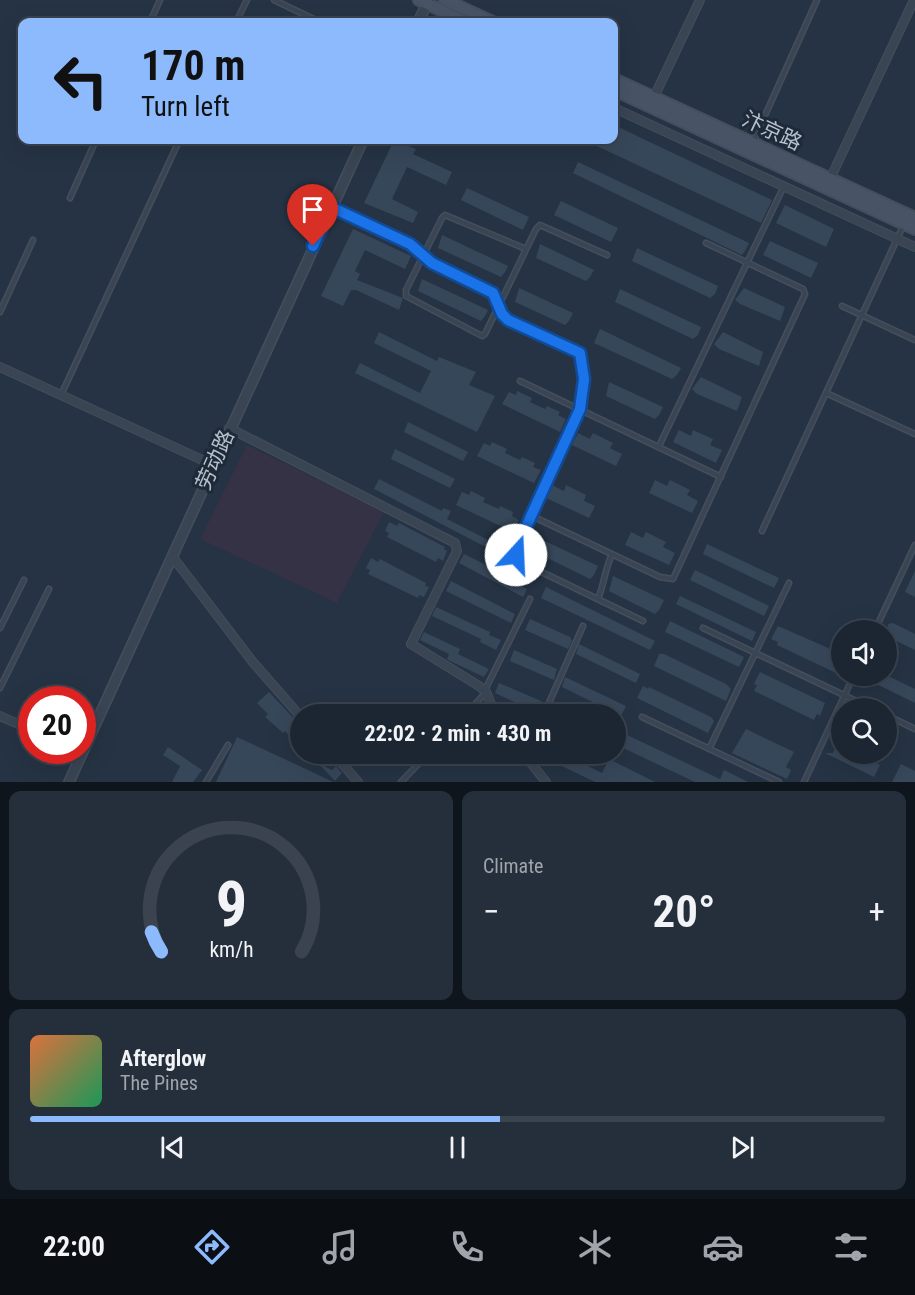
<!DOCTYPE html>
<html lang="en">
<head>
<meta charset="utf-8">
<style>
	:root { --surface:#1c2633; --page:#252e3b; --text:#f1f3f6; --muted:#a0a5ac; --line:#3a434e; --accent:#8cbafd }
	body { margin:0; font-family:"Roboto Condensed","Noto Sans SC",sans-serif; background:var(--page); color:var(--text); height:100vh; display:flex; flex-direction:column; font-size:22px; white-space:nowrap }
	* { box-sizing:border-box; margin:0 }
	p { font-size:20px; color:var(--muted) }
	.icon { flex:none; width:33px; height:33px; fill:none; stroke:currentColor; stroke-width:2; stroke-linecap:round; stroke-linejoin:round }
	.map { position:relative; height:782px; overflow:hidden }
	.sheet { display:flex; flex-direction:column; gap:9px; padding:9px; background:#0f151c; flex:1 }
	.sheet>* { flex:none }
	.guide { position:absolute; left:18px; top:18px; width:600px; height:126px; border-radius:12px; box-shadow:0 6px 24px #0002,0 0 0 2px var(--line); background:#8cbafd; color:#111; overflow:hidden }
	.tools { position:absolute; left:831px; top:620px; display:grid; gap:12px }
	.tools a { display:grid; place-items:center; width:66px; height:66px; border-radius:50%; background:var(--surface); box-shadow:0 6px 24px #0002,0 0 0 2px var(--line); font-size:30px }
	.speed { position:absolute; left:18px; top:686px; display:flex; gap:12px; font-size:30px; font-weight:700; text-align:center }
	.speed>* { display:grid; place-content:center; width:78px; height:78px; border-radius:50%; background:var(--surface); box-shadow:0 6px 24px #0002,0 0 0 2px var(--line); line-height:1 }
	.speed .limit { border:9px solid #d22; background:#fff; color:#111 }
	.pin { position:absolute; display:grid; place-items:center; width:51px; height:51px; color:#fff; margin:-62px -26px; border-radius:50% 50% 50% 0; rotate:-45deg; box-shadow:0 0 6px #0007 }
	.pin .icon { rotate:45deg }
	.me { position:absolute; width:66px; margin:-33px; rotate:20deg; stroke-linejoin:round; filter:drop-shadow(0 0 4px #0008) }
	.turn { display:flex; align-items:center; gap:21px; height:126px; padding:0 24px; font-size:27px }
	.turn .icon { width:78px; height:78px; stroke-width:2.5 }
	.turn b { display:block; font-size:42px; line-height:51px }
	.big { font-size:45px; font-weight:700; line-height:1.1 }
	.sheet .card { flex:1; display:flex; flex-direction:column; justify-content:center; gap:9px; min-width:0; padding:0 21px; border-radius:12px; background:var(--page) }
	.sheet .dial { align-items:center; gap:0 }
	.dial svg { height:156px; overflow:visible; fill:none; stroke:var(--line); stroke-width:7; stroke-linecap:round; text-anchor:middle }
	.dial text { fill:var(--text); stroke:none }
	.song { display:flex; align-items:center; gap:18px }
	.cover { width:72px; height:72px; border-radius:9px; background:linear-gradient(135deg,hsl(20 70% 55%),hsl(150 70% 35%)) }
	.played { height:6px; border-radius:3px; background:linear-gradient(90deg,var(--accent) 55%,var(--line) 55%) }
	.keys { display:flex; justify-content:space-around; direction:ltr }
	.heat { display:flex; justify-content:space-between; align-items:center; font-size:33px; direction:ltr }
	.sheet .tiles { flex:1; display:grid; gap:9px; grid-template-columns:1fr 1fr }
	.card:last-child { grid-column:span 2 }
	.trip { position:absolute; left:290px; top:704px; width:336px; height:60px; border-radius:30px; background:var(--surface); box-shadow:0 6px 24px #0002,0 0 0 2px var(--line); font-weight:700; line-height:60px; text-align:center }
	.tab-bar { display:flex; height:96px; justify-content:space-around; align-items:center; background:#0b0f14; color:var(--muted) }
	.tab-bar .icon { width:42px; height:42px }
	.tab-bar .on { color:var(--accent) }
	.tab-bar b { font-size:27px; color:var(--text) }
	.map>svg:first-child { display:block }
</style>
</head>
<body>
<div class="map">
<svg width="915" height="782" viewBox="0 0 915 782">
	<rect width="100%" height="100%" fill="#253344"/>
	<path fill="#343244" d="M247,445L384,512L337,603L200,539Z"/>
	<path fill="#37475a" d="M614,125L772,200L761,223L584,140H614Z
		M394,140L416,149L413,154L452,172L446,185L407,167L392,199L418,212L413,223L364,203Z
		M578,162L749,243L745,251L742,255L573,173Z
		M467,188L529,217L523,230L461,200Z
		M561,201L618,228L611,242L554,215Z
		M785,205L834,229L826,247L776,223Z
		M353,229L411,256L405,269L365,250L355,271L360,274L357,280L403,298L399,310L356,290H351L343,306L321,296Z
		M442,235L508,266L505,272L501,277L438,248Z
		M770,241L818,263L811,278L763,255Z
		M540,244L594,270L590,277L586,281L536,258Z
		M637,248L718,286L715,294L710,298L632,261Z
		M422,279L488,310L485,316L481,321L418,291Z
		M519,288L573,313L569,321L565,325L515,302Z
		M744,288L785,307L780,321L740,304L735,300Z
		M620,289L701,327L698,335L693,339L615,302Z
		M600,329L681,368L677,375L672,379L594,343Z
		M379,332L437,361L439,357L476,372L469,385L495,396L477,432L355,373L360,363L420,393L431,371L374,343Z
		M723,332L763,352L759,366L719,349L714,344Z
		M701,377L742,397L737,411L697,394L692,389Z
		M609,382L663,407L659,415L655,419L606,396Z
		M517,391L532,398L530,402L545,409L547,406L560,412L558,415L566,419L560,432L502,404L509,392L516,395Z
		M408,422L468,452L463,461L404,432Z
		M679,430L691,436L693,430L713,439L710,445L722,450L716,463L673,442Z
		M578,433L590,439L593,433L613,443L610,448L622,454L616,466L572,445Z
		M492,442L507,449L505,453L520,460L522,457L535,463L533,467L541,470L534,483L477,456L484,443L490,446Z
		M395,449L455,479L450,488L391,459Z
		M379,479L442,511L443,508L451,511L447,519L506,549L503,556L374,489Z
		M655,480L667,486L670,480L690,490L687,495L698,501L692,513L649,493Z
		M552,485L564,491L566,485L586,495L584,501L595,506L589,518L546,498Z
		M471,491L485,498L483,502L499,509L500,506L513,512L512,516L519,520L513,532L456,505L462,492L469,495Z
		M389,522L397,526L399,523L445,547L444,549L447,551L443,561L438,558L436,562L387,537L389,533L385,531Z
		M631,532L643,538L646,532L666,542L663,547L675,553L669,565L625,545Z
		M532,535L598,566L594,575L590,579L527,548Z
		M707,544L779,578L774,588L703,554Z
		M464,554L516,580L515,583L527,589L523,597L459,563Z
		M371,558L378,562L380,559L426,583L425,586L429,587L424,597L419,595L418,598L368,574L370,570L366,568Z
		M695,570L769,606L764,616L690,580Z
		M915,571V597L905,592Z
		M613,576L664,600L659,610L655,614L609,591Z
		M451,581L515,614L511,623L446,591Z
		M546,587L655,641L650,650L541,598Z
		M680,596L756,632L752,641L676,604Z
		M436,607L490,632L489,635L501,640L496,650L480,642L481,639L432,616Z
		M530,619L570,637L572,641L568,649L525,630Z
		M670,621L744,657L739,667L665,632Z
		M893,623L915,634V650L886,636L888,624Z
		M778,626L842,654V673L838,674L777,645L778,642L771,639Z
		M424,632L460,649L458,654L489,669L484,677L450,661L447,659L449,654L420,640Z
		M579,644L640,674L636,683L576,654Z
		M514,650L557,669L554,680L510,661Z
		M659,654H664L726,684L731,689L726,701L654,666Z
		M760,672L825,703L820,716L817,714L814,720L754,691L757,685L754,684Z
		M858,675H886L915,689V703Z
		M565,677L626,706L621,716L562,687Z
		M499,683L541,701L540,705L543,706L540,714L495,693Z
		M643,686L648,689L649,687L711,717L714,721L708,733L637,698Z
		M269,692L300,725V747L285,731L283,733L265,717L268,714L257,703Z
		M886,727L898,733L894,743L886,740Z
		M746,729L794,752L786,767L791,770L787,779L732,753Z
		M625,734L720,779L724,770L748,782H695L619,746Z
		M842,734V753H855L880,765L874,777L825,753H833Z
		M237,737L306,769L333,782H216Z
		M168,747L202,770L193,782H172L180,766L163,755Z
		M535,753H562L602,773L609,759L655,782H595Z
		M318,763L332,770L336,766L342,773L335,781Z
		M901,764L915,771V782H892Z"/>
	<g fill="none" stroke-linecap="round" stroke-linejoin="round">
		<g stroke="#444e5d" stroke-width="7">
			<path id="service" d="M274,0L320,22
				M150,22L160,0
				M236,22L247,0
				M753,142L817,0
				M70,198L96,140
				M333,208L410,244L432,263L493,293L502,314L509,319L580,353L584,379L580,409L515,551L516,555L527,565L643,621
				M526,249L445,215L442,218L406,290V296L482,336L485,334L536,229L540,225L607,255
				M842,306L915,340
				M0,312L33,240
				M520,381L721,477
				M826,393L915,434
				M61,395L179,141
				M659,446L784,186
				M532,516L660,577L673,579L805,294L803,289L706,243
				M762,531L904,224
				M598,599C604,584 605,569 612,554
				M0,628L24,580
				M703,628L871,708
				M875,630L915,545
				M0,688L49,589
				M485,690L530,599
				M466,714L486,692
				M544,714L583,626
				M886,715L915,729
				M642,717L779,782
				M709,749L789,583
				M206,782L228,745
				M401,782L429,753
				M804,782L854,675"/>
		</g>
		<g stroke="#444e5d" stroke-width="10">
			<path id="minor" d="M654,97L700,0
				M614,108L915,247
				M830,179L914,0
				M0,367L213,465
				M229,428L455,543L457,551L411,644L479,686L486,692L495,714
				M172,556L252,661L300,716
				M0,716L32,730
				M73,750L82,754
				M333,753L358,782
				M523,753L546,782"/>
		</g>
		<g stroke="#444e5d" stroke-width="12">
			<path id="tertiary" d="M418,22L429,0
				M69,782L363,140"/>
		</g>
		<g stroke="#444e5d" stroke-width="14">
			<path id="secondary" d="M419,0L466,22
				M445,0L493,22
				M614,79L915,218
				M614,90L915,229"/>
		</g>
		<use href="#service" stroke="#3a4553" stroke-width="4"/>
		<use href="#minor" stroke="#3a4553" stroke-width="8"/>
		<use href="#tertiary" stroke="#3a4553" stroke-width="9"/>
		<use href="#secondary" stroke="#485466" stroke-width="10"/>
	</g>
	<g fill="none" stroke-linecap="round" stroke-linejoin="round">
		<g stroke="#114b97" stroke-width="15">
			<path id="route" d="M313,246L331,207L410,244L432,263L493,293L502,314L508,320L580,353L584,379L580,409L515,551L516,555"/>
		</g>
		<use href="#route" stroke="#1a73e8" stroke-width="10"/>
	</g>
	<g text-anchor="middle" dominant-baseline="central" stroke-width="6" stroke-linejoin="round" paint-order="stroke">
		<g font-size="21" fill="#b7c0cd" stroke="#1f2a39">
			<text transform="translate(772 131) rotate(25)">汴京路</text>
			<text transform="translate(215 460) rotate(-66)">劳动路</text>
		</g>
	</g>
</svg>
<div class="tools">
<a><svg class="icon" aria-label="sound" viewBox="0 0 24 24"><path d="M4 9h4l5-4v14l-5-4H4zM17 9q2 3 0 6"/></svg></a>
<a><svg class="icon" aria-label="search" viewBox="0 0 24 24"><circle cx="10" cy="10" r="6"/><path d="M15 15l6 6"/></svg></a>
</div>
<div class="speed"><div class="limit">20</div></div>
<div class="pin" style="left:313px;top:246px;background:#d93025"><svg class="icon" aria-label="arrive" viewBox="0 0 24 24"><path d="M6 21V4h12l-3 4 3 4H6"/></svg></div>
<svg class="me" style="left:516px;top:555px" viewBox="-20 -20 40 40"><circle r="19" fill="#fff"/><path d="M0-13L10 11 0 6-10 11z" fill="#1a73e8"/></svg>
<div class="trip">22:02 · 2 min · 430 m</div>
<div class="guide">
<div class="turn"><svg class="icon" aria-label="left" viewBox="0 0 24 24"><path d="M17 20v-9H6M10 6l-5 5 5 5"/></svg><div><b>170 m</b>Turn left</div></div>
</div>
</div>
<section class="sheet">
<div class="tiles">
<div class="card dial"><svg viewBox="0 0 100 80">
<path d="M14 69A42 42 0 1 1 86 69"/>
<path d="M14 69A42 42 0 0 1 9 59" stroke="#8cbafd"/>
<text x="50" y="56" font-size="32" font-weight="700">9</text>
<text x="50" y="72" font-size="11">km/h</text>
</svg></div>
<div class="card"><p>Climate</p>
<div class="heat"><a>−</a><b class="big">20°</b><a>+</a></div>
</div>
<div class="card">
<div class="song"><i class="cover"></i><div><b>Afterglow</b><p>The Pines</p></div></div>
<div class="played"></div>
<div class="keys"><svg class="icon" aria-label="previous" viewBox="0 0 24 24"><path d="M18 5L8 12l10 7zM5 5v14"/></svg><svg class="icon" aria-label="pause" viewBox="0 0 24 24"><path d="M8 5v14M16 5v14"/></svg><svg class="icon" aria-label="next" viewBox="0 0 24 24"><path d="M6 5l10 7-10 7zM19 5v14"/></svg></div>
</div>
</div>
</section>
<nav class="tab-bar">
<b>22:00</b>
<svg class="icon on" aria-label="directions" viewBox="0 0 24 24"><path d="M12 3l9 9-9 9-9-9zM9 14v-3h6M13 9l2 2-2 2"/></svg>
<svg class="icon" aria-label="music" viewBox="0 0 24 24"><path d="M9 18V5l10-2v13"/><circle cx="6" cy="18" r="3"/><circle cx="16" cy="16" r="3"/></svg>
<svg class="icon" aria-label="phone" viewBox="0 0 24 24"><path d="M5 4h4l2 5-3 2q2 4 5 5l2-3 5 2v4C11 20 4 13 5 4z"/></svg>
<svg class="icon" aria-label="climate" viewBox="0 0 24 24"><path d="M12 3v18M4 7l16 10M4 17L20 7"/></svg>
<svg class="icon" aria-label="car" viewBox="0 0 24 24"><path d="M5 17H2v-5l4-1 3-4h7l3 4 3 1v5h-3M9 17h6M6 11h13"/><circle cx="7" cy="17" r="2"/><circle cx="17" cy="17" r="2"/></svg>
<svg class="icon" aria-label="filters" viewBox="0 0 24 24"><path d="M4 7h16M4 17h16"/><circle cx="9" cy="7" r="2"/><circle cx="15" cy="17" r="2"/></svg>
</nav>
</body>
</html>
